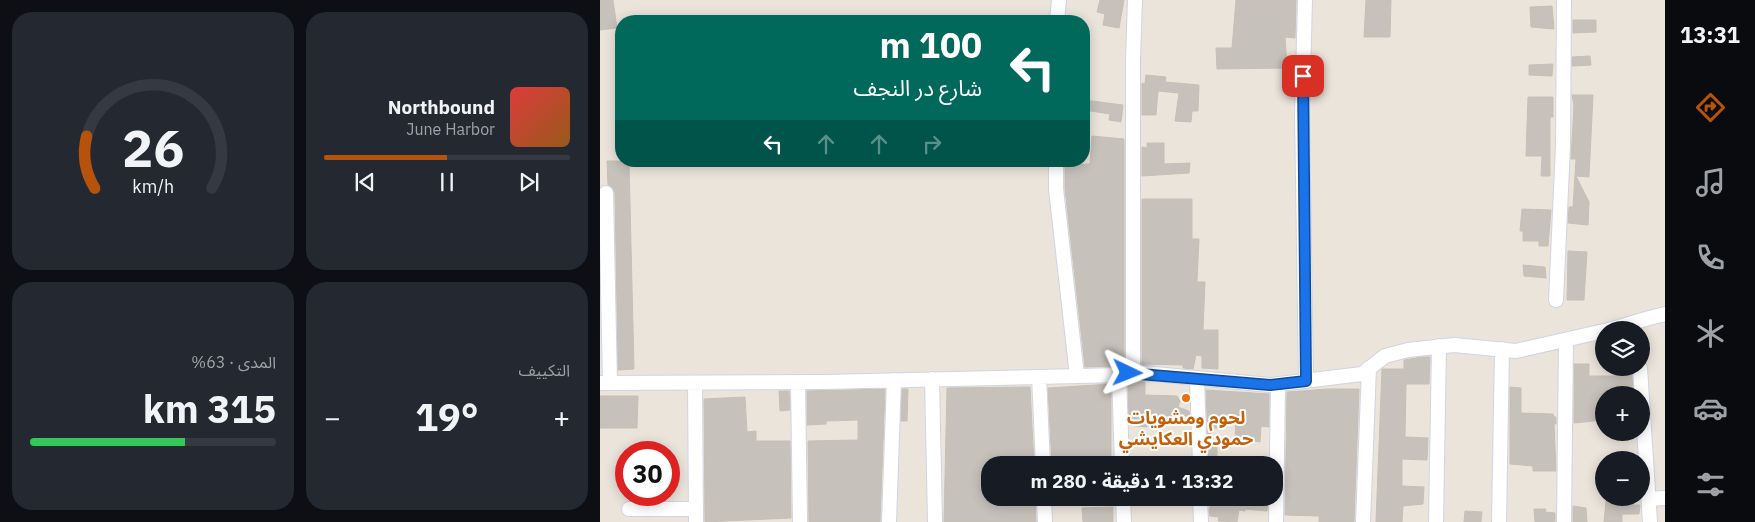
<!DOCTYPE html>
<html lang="ar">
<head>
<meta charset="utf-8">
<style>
	:root { --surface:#171b24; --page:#242831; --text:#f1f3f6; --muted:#9ea1a6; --line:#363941; --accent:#b45309 }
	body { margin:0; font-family:"IBM Plex Sans","Noto Sans Arabic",sans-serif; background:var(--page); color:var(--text); direction:rtl; height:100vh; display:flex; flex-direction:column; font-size:19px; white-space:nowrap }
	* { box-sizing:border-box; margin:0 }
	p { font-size:16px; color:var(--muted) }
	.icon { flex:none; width:28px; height:28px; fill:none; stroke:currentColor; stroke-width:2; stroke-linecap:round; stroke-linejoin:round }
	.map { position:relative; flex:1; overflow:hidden; direction:ltr }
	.side { display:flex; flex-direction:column; gap:12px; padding:12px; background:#0d0f14; width:600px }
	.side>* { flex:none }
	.guide { position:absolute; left:15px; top:15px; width:475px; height:152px; border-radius:20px; box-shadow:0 2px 12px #0003; direction:rtl; background:#00695c; color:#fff; overflow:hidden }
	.tools { position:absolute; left:995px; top:321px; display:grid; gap:10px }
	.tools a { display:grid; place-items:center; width:55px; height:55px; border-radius:50%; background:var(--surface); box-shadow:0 2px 12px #0003; font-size:25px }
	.speed { position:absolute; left:15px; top:441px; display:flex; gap:10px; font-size:25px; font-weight:700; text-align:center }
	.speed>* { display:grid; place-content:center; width:65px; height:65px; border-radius:50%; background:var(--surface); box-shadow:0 2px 12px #0003; line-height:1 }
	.speed .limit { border:8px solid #d22; background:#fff; color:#111 }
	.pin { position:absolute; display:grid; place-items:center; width:42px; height:42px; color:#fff; margin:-21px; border-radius:10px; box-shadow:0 2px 8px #0006 }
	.me { position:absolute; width:55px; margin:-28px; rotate:92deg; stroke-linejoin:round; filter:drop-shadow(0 0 4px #0008) }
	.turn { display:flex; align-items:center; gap:18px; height:105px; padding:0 25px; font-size:22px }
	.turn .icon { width:65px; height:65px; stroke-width:2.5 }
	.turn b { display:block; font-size:35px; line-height:42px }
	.lanes { display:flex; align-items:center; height:48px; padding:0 25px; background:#0003; justify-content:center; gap:25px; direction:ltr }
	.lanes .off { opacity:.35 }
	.big { font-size:38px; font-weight:700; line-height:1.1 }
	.side .card { flex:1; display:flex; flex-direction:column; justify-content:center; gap:8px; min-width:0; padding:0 18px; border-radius:20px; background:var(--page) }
	.side .dial { align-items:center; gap:0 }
	.dial svg { height:130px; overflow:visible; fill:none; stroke:var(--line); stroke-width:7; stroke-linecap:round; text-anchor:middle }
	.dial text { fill:var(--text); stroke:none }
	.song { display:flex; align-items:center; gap:15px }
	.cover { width:60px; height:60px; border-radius:8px; background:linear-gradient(135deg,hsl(0 70% 55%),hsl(30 70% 35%)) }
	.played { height:5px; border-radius:2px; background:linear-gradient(90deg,var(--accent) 50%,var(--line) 50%) }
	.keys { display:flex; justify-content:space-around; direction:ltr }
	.heat { display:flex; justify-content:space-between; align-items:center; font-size:28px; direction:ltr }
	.charge { height:8px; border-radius:4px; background:linear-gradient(90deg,#34c759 63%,var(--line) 0) }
	.side .tiles { flex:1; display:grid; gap:12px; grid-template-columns:repeat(2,1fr) }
	.trip { position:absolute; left:381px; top:456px; width:302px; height:50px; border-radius:20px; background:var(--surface); box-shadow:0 2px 12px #0003; font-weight:700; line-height:50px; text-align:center; direction:rtl }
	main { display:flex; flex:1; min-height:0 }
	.dock { display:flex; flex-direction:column; width:90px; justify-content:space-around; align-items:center; background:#090b0e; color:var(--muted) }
	.dock .icon { width:35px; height:35px }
	.dock .active { color:var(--accent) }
	.dock b { font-size:22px; color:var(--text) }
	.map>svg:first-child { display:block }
</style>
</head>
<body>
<main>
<nav class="dock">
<b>13:31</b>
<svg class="icon active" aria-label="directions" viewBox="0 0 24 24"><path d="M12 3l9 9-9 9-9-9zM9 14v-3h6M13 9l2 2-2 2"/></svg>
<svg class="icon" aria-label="music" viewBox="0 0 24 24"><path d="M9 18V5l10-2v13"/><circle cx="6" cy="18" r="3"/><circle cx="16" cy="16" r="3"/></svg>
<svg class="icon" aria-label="phone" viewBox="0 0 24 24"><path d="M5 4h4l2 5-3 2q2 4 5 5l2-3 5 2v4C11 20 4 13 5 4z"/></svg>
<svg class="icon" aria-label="climate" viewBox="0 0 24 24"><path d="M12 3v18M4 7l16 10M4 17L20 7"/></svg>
<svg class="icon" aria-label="car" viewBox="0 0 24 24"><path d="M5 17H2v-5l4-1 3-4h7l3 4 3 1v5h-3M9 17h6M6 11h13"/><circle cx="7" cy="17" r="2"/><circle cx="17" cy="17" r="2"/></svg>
<svg class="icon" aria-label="filters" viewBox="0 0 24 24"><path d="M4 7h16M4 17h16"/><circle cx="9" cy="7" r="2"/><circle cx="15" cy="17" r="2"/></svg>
</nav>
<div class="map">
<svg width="1065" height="522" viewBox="0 0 1065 522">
	<rect width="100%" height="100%" fill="#ebe4db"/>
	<path fill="#c6c1ba" stroke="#c6c0b4" d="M0,0H13L17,28L0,30Z
		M500,0H524L519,28L503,25L505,14L497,12Z
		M636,0H696L695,38L685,37L687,68L617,69L616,48H632Z
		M766,0H791L790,37H764Z
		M952,6L954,29L931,27L930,7Z
		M973,20H996V32L973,33Z
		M990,56L991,65L972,66V57Z
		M953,64L952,76L929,75V65Z
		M546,75L566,77L565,82L599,85L598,111H592L591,122L575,121L579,93L558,91L556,115H542V83L545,84Z
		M972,95H993L989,177L976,176L989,202L988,225L968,223L969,207H973L976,159H971L974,106Z
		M928,97H953V117H950V176H941L942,156H926Z
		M484,100L523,105L521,122L509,120L510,114L484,110Z
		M492,136L524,139V365L518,366L485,367L465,189V165L490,164Z
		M547,143H564V164L590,163L589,173L542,176V147L547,148Z
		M7,161H29L34,369L18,370L15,193L13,188L8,185Z
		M542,199H592V239H599L597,282H605L603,330H618V369L602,368V356L596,355L593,369L583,368V365L542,364Z
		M922,209L951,210L948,246H939V241H923V231H920Z
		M968,251L987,252L984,300H967Z
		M923,265L945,267L946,278L924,276Z
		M822,357H830L829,384H806L805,437L828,438L827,460L802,459V486L824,487L823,504L803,506L802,522H776L782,369H804V360Z
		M974,364H989V376H1014L1015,374L1032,375L1033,388L1025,389L1024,395H1004V420L974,423Z
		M534,381L545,382V395L577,396L580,401L578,407L589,411L590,416H558V418L549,417L547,427L529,425L528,382Z
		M511,384V465H452L448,388Z
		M430,387L434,465H383L382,493H386V498H435L436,522H344L347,388Z
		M910,387L921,388V413L953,414L954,417H956V424H954L956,471H933V466L910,464Z
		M285,389L280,522H209L208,441L258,440V420L226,421V424L207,425V391Z
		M302,389H308L307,421H301Z
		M727,389H759L754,522H719V516L685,515L687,392Z
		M606,390L669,394V427L661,426L660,442L635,438L636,419L617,417V428H611L610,446H617V465H609Z
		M179,391H189L190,410L180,411Z
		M0,396H38L37,428H0Z
		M145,397L147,432L156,431V441H190L191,518L105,522L104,399Z
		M622,498L668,501L667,511L645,509V511L639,510L637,522L618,521L619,517L610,516L609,510L613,499L622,500Z
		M1006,501H1022L1021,505H1040L1039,514H1022V522H1004Z
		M973,506L986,508L987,522H973Z
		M513,507V522H483L482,508Z
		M934,509H946L945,512L955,513V522H935Z
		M865,511L882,512L881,522H864Z"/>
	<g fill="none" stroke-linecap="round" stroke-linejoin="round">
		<g stroke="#d0d4e2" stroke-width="16">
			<path id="street" d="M705,0L702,115L706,381
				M457,21L459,0
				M456,161V189L477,376
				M6,193L10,383
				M956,300L963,146L964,0
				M1008,330C1028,325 1045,318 1065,314
				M1040,368L1050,522
				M533,372L670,385L762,374L785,356L808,350L854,345L916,351L1004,331
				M519,375L522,465
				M439,377L443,465
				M597,378L600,465
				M332,379L335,522
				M198,382L200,522
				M0,383L224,382L519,375L533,372V59L535,0
				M95,383L96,522
				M444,498L445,522
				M523,498L524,522
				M600,498L601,522
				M1049,499L1065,498
				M29,509H96
				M289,522L294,380
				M676,522L678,384
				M763,522L769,368
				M836,522L839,346
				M899,522L902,349
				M964,522L966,340"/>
		</g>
		<use href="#street" stroke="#fff" stroke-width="14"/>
	</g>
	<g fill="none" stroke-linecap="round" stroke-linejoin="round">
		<g stroke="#114b97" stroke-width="12">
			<path id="route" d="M528,373L670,385L706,381L703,76"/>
		</g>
		<use href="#route" stroke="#1a73e8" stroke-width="9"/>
	</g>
	<circle fill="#e8710a" stroke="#fff" stroke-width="2" cx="586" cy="398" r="5"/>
	<g text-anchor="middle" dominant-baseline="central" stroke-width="4" stroke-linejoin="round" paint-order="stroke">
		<g font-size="18" font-weight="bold" fill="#c56008" stroke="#fff">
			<text x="586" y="417">لحوم ومشويات<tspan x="586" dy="21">حمودي العكايشي</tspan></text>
		</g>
	</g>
</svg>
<div class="tools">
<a><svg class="icon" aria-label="layers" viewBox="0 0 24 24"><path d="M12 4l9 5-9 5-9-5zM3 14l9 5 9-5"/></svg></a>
<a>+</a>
<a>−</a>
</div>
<div class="speed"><div class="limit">30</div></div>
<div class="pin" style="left:703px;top:76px;background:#d93025"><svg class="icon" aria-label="arrive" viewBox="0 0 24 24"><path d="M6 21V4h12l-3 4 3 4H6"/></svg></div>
<svg class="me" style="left:528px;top:373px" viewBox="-20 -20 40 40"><path d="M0-17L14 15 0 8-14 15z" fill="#1a73e8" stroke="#fff" stroke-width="4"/></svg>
<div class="trip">13:32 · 1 دقيقة · 280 m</div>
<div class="guide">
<div class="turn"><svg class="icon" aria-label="left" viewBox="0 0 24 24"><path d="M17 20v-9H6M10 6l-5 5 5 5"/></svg><div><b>100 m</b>شارع در النجف</div></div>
<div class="lanes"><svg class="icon" aria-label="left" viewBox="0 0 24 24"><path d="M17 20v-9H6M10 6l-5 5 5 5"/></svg><svg class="icon off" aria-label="ahead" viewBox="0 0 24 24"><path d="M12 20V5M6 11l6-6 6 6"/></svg><svg class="icon off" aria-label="ahead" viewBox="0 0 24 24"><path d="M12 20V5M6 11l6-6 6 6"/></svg><svg class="icon off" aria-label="right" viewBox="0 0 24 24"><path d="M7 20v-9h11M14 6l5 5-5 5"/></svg></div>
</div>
</div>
<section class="side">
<div class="tiles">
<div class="card">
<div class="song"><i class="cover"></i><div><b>Northbound</b><p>June Harbor</p></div></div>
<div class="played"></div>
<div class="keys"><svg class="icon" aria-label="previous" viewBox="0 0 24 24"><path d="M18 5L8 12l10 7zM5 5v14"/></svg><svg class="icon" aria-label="pause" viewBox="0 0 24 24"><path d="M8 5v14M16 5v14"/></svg><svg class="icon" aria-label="next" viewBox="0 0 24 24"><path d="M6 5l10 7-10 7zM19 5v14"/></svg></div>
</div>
<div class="card dial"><svg viewBox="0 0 100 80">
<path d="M14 69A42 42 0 1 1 86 69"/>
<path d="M14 69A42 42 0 0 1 9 37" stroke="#b45309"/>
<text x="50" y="56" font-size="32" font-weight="700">26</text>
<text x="50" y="72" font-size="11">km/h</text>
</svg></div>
<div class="card"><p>التكييف</p>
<div class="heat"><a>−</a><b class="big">19°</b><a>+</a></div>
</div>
<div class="card"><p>المدى · 63%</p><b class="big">315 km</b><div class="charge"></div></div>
</div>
</section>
</main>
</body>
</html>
